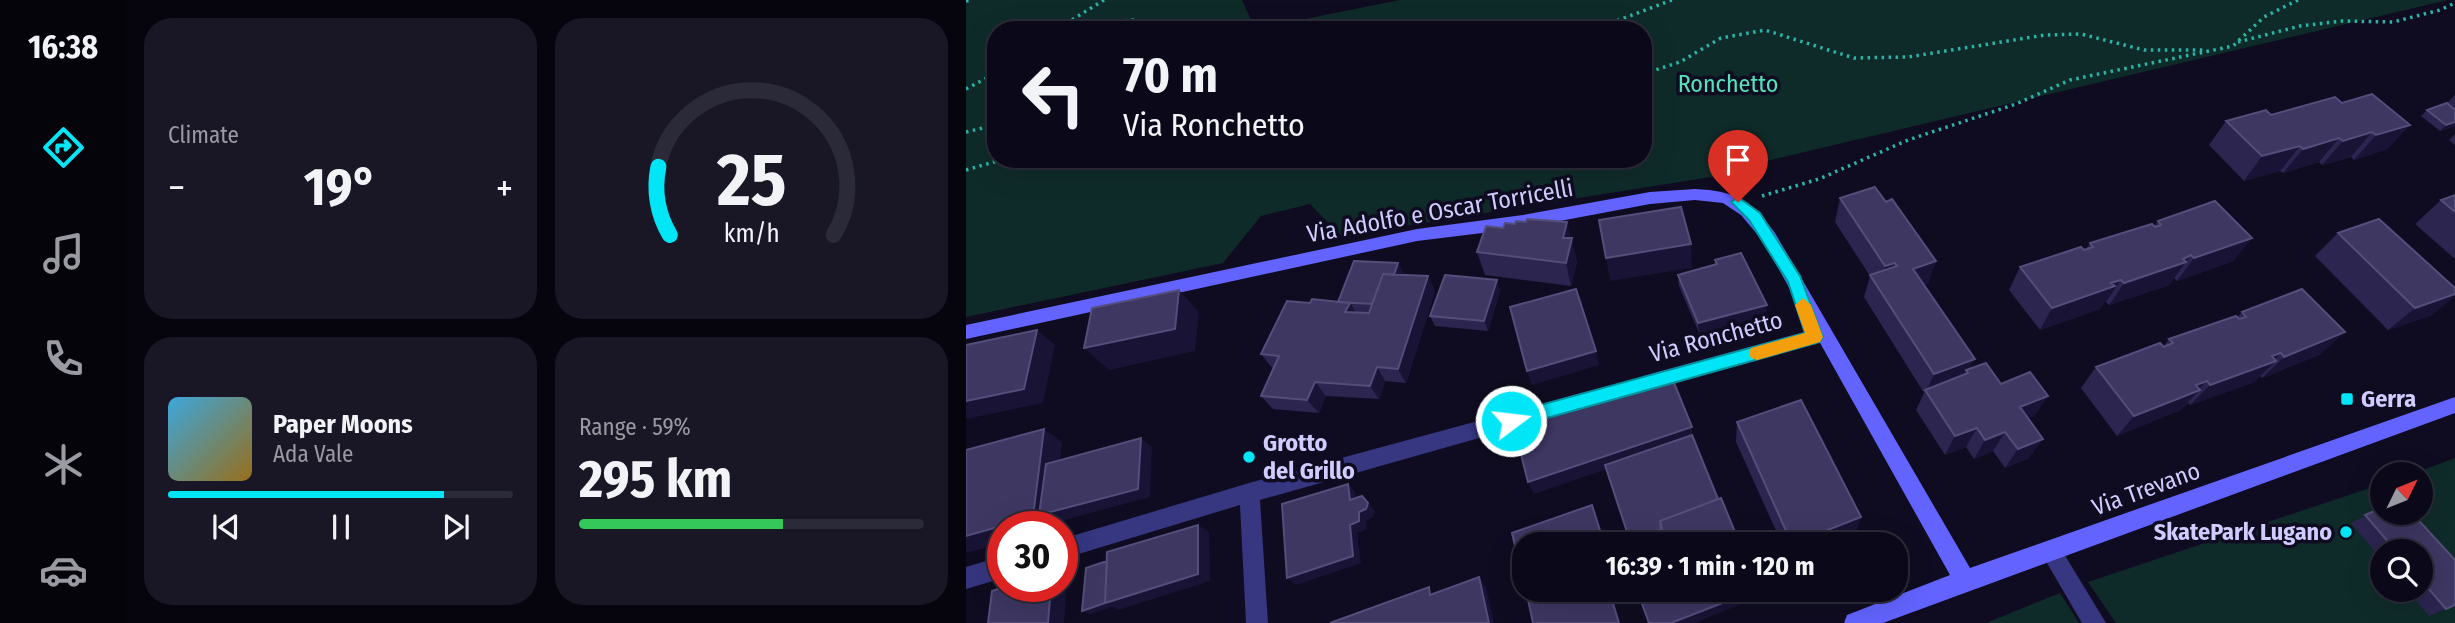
<!DOCTYPE html>
<html lang="en">
<head>
<meta charset="utf-8">
<style>
	:root { --surface:#0b0919; --page:#191726; --text:#f1f3f6; --muted:#9a9aa2; --line:#2b2a38; --accent:#00e6f7 }
	body { margin:0; font-family:"Fira Sans Condensed",sans-serif; background:var(--page); color:var(--text); height:100vh; display:flex; flex-direction:column; font-size:26px; white-space:nowrap }
	* { box-sizing:border-box; margin:0 }
	p { font-size:23px; color:var(--muted) }
	.icon { flex:none; width:38px; height:38px; fill:none; stroke:currentColor; stroke-width:2; stroke-linecap:round; stroke-linejoin:round }
	.map { position:relative; flex:1; overflow:hidden }
	.sheet { display:flex; flex-direction:column; gap:18px; padding:18px; background:#06050e; width:840px }
	.sheet>* { flex:none }
	.top-card { position:absolute; left:21px; top:21px; width:665px; height:147px; border-radius:28px; box-shadow:0 7px 28px #0002,0 0 0 2px var(--line); background:#0b0919; color:var(--text); overflow:hidden }
	.needle { width:46px; rotate:47deg }
	.fabs { position:absolute; left:1404px; top:462px; display:grid; gap:14px }
	.fabs a { display:grid; place-items:center; width:63px; height:63px; border-radius:50%; background:var(--surface); box-shadow:0 7px 28px #0002,0 0 0 2px var(--line); font-size:35px }
	.speed { position:absolute; left:21px; top:511px; display:flex; gap:14px; font-size:35px; font-weight:700; text-align:center }
	.speed>* { display:grid; place-content:center; width:91px; height:91px; border-radius:50%; background:var(--surface); box-shadow:0 7px 28px #0002,0 0 0 2px var(--line); line-height:1 }
	.speed .limit { border:10px solid #d22; background:#fff; color:#111 }
	.pin { position:absolute; display:grid; place-items:center; width:60px; height:60px; color:#fff; margin:-72px -30px; border-radius:50% 50% 50% 0; rotate:-45deg; box-shadow:0 0 7px #0007 }
	.pin .icon { rotate:45deg }
	.me { position:absolute; width:77px; margin:-38px; rotate:75deg; stroke-linejoin:round; filter:drop-shadow(0 0 5px #0008) }
	.turn { display:flex; align-items:center; gap:24px; height:147px; padding:0 21px; font-size:32px }
	.turn .icon { width:91px; height:91px; stroke-width:2.5 }
	.turn b { display:block; font-size:49px; line-height:60px }
	.big { font-size:52px; font-weight:700; line-height:1.1 }
	.sheet .card { flex:1; display:flex; flex-direction:column; justify-content:center; gap:10px; min-width:0; padding:0 24px; border-radius:28px; background:var(--page) }
	.sheet .dial { align-items:center; gap:0 }
	.dial svg { height:182px; overflow:visible; fill:none; stroke:var(--line); stroke-width:7; stroke-linecap:round; text-anchor:middle }
	.dial text { fill:var(--text); stroke:none }
	.song { display:flex; align-items:center; gap:21px }
	.cover { width:84px; height:84px; border-radius:10px; background:linear-gradient(135deg,hsl(200 70% 55%),hsl(40 70% 35%)) }
	.played { height:7px; border-radius:4px; background:linear-gradient(90deg,var(--accent) 80%,var(--line) 80%) }
	.keys { display:flex; justify-content:space-around; direction:ltr }
	.heat { display:flex; justify-content:space-between; align-items:center; font-size:38px; direction:ltr }
	.charge { height:10px; border-radius:5px; background:linear-gradient(90deg,#34c759 59%,var(--line) 0) }
	.sheet .tiles { flex:1; display:grid; gap:18px; grid-template-columns:repeat(2,1fr) }
	.trip { position:absolute; left:546px; top:532px; width:396px; height:70px; border-radius:28px; background:var(--surface); box-shadow:0 7px 28px #0002,0 0 0 2px var(--line); font-weight:700; line-height:70px; text-align:center }
	main { display:flex; flex:1; min-height:0 }
	.dock { display:flex; flex-direction:column; width:126px; justify-content:space-around; align-items:center; background:#04040a; color:var(--muted) }
	.dock .icon { width:49px; height:49px }
	.dock .selected { color:var(--accent) }
	.dock b { font-size:32px; color:var(--text) }
	.map>svg:first-child { display:block }
</style>
</head>
<body>
<main>
<nav class="dock">
<b>16:38</b>
<svg class="icon selected" aria-label="directions" viewBox="0 0 24 24"><path d="M12 3l9 9-9 9-9-9zM9 14v-3h6M13 9l2 2-2 2"/></svg>
<svg class="icon" aria-label="music" viewBox="0 0 24 24"><path d="M9 18V5l10-2v13"/><circle cx="6" cy="18" r="3"/><circle cx="16" cy="16" r="3"/></svg>
<svg class="icon" aria-label="phone" viewBox="0 0 24 24"><path d="M5 4h4l2 5-3 2q2 4 5 5l2-3 5 2v4C11 20 4 13 5 4z"/></svg>
<svg class="icon" aria-label="climate" viewBox="0 0 24 24"><path d="M12 3v18M4 7l16 10M4 17L20 7"/></svg>
<svg class="icon" aria-label="car" viewBox="0 0 24 24"><path d="M5 17H2v-5l4-1 3-4h7l3 4 3 1v5h-3M9 17h6M6 11h13"/><circle cx="7" cy="17" r="2"/><circle cx="17" cy="17" r="2"/></svg>
</nav>
<section class="sheet">
<div class="tiles">
<div class="card"><p>Climate</p>
<div class="heat"><a>−</a><b class="big">19°</b><a>+</a></div>
</div>
<div class="card dial"><svg viewBox="0 0 100 80">
<path d="M14 69A42 42 0 1 1 86 69"/>
<path d="M14 69A42 42 0 0 1 9 39" stroke="#00e6f7"/>
<text x="50" y="56" font-size="32" font-weight="700">25</text>
<text x="50" y="72" font-size="11">km/h</text>
</svg></div>
<div class="card">
<div class="song"><i class="cover"></i><div><b>Paper Moons</b><p>Ada Vale</p></div></div>
<div class="played"></div>
<div class="keys"><svg class="icon" aria-label="previous" viewBox="0 0 24 24"><path d="M18 5L8 12l10 7zM5 5v14"/></svg><svg class="icon" aria-label="pause" viewBox="0 0 24 24"><path d="M8 5v14M16 5v14"/></svg><svg class="icon" aria-label="next" viewBox="0 0 24 24"><path d="M6 5l10 7-10 7zM19 5v14"/></svg></div>
</div>
<div class="card"><p>Range · 59%</p><b class="big">295 km</b><div class="charge"></div></div>
</div>
</section>
<div class="map">
<svg width="1489" height="623" viewBox="0 0 1489 623">
	<rect width="100%" height="100%" fill="#0f0c21"/>
	<path fill="#0f2b29" fill-rule="evenodd" d="M0,0H276L289,29L434,0H1482L771,168L757,175L375,236L344,204L295,216L257,263L0,317ZM30,30H677V159H30Z
		M1489,458V623H1150L1122,582L1416,484V513H1454V474H1446ZM1416,551H1454V590H1416Z
		M1094,593L1113,623H1020Z"/>
	<g fill="none" stroke-linecap="round" stroke-linejoin="round">
		<path stroke="#2ab5a8" stroke-width="3.5" stroke-dasharray="2.5 4.5" stroke-linecap="butt" d="M138,0L96,26L167,20L146,30
			M0,1L5,0
			M603,30L653,20L706,0
			M1272,42L1334,26L1376,21L1427,22L1474,10L1489,3
			M677,74L714,62L755,38L799,30L888,58L942,57L1079,35L1115,34L1178,50H1240
			M0,89L30,73
			M0,132L30,125
			M0,170L38,159
			M796,196L853,179L942,140L1050,104L1104,80L1267,46L1298,17L1332,0"/>
		<path fill="#363681" fill-rule="evenodd" d="M1085,541L1092,544L1140,623H1116L1074,551L1078,544Z"/>
		<path fill="#363681" fill-rule="evenodd" d="M838,299L844,301L858,337L855,342L684,390L677,388L675,382L677,376L684,374L838,332L829,306L832,301Z
			M630,389L637,391L639,397L637,403L630,405L294,500L302,623H280L274,505L96,559V539L283,483Z
			M37,556V578L0,589V567Z"/>
		<path fill="#6364ff" fill-rule="evenodd" d="M729,189C770,191 784,200 809,233L1004,568L1489,397V413L917,623H878L881,615L984,575L797,241L775,215L757,203L729,200L684,204L557,228L451,241L0,339V325L451,229L557,215L684,192Z"/>
	</g>
	<path fill="#2b254f" d="M1489,95V126L1474,131L1455,116L1461,110L1481,103Z
		M1376,103L1444,125L1421,149L1388,160L1385,157L1356,165L1353,162L1317,173L1314,171L1278,181L1243,145L1260,121L1305,115Z
		M1489,134V145L1483,140Z
		M1489,195V259L1449,224L1475,200Z
		M874,198L920,202L970,261L962,284L958,285L1004,369L1035,384L1082,396L1068,416L1062,418L1063,458L1039,468L1027,451L1008,459L1000,447L979,455L950,410L958,393L898,297L904,276L869,222Z
		M1192,221L1286,238L1267,261L1211,281L1208,278L1203,285L1143,305L1140,302L1138,303L1134,309L1074,330L1043,290L1054,267L1120,249L1124,243L1188,226Z
		M549,224L605,238L611,262L605,286L519,275L511,252L537,228Z
		M1372,233L1466,315L1422,330L1349,256Z
		M749,260L800,316L733,333L713,286L712,275L749,265Z
		M432,263L438,275L462,276L469,292L440,383L419,381L413,399L360,396L353,413L307,409L295,396L307,369L295,354L344,303L372,302Z
		M531,280L534,291L522,331L469,326L464,316Z
		M1276,312L1355,354L1296,378L1294,376L1288,382L1224,405L1222,403L1214,410L1151,436L1115,388L1130,367L1198,346L1203,339L1271,317Z
		M771,422L895,517L889,534L862,544H816L770,442Z
		M1416,508V513H1446L1489,560V605L1463,616L1441,590H1454V551H1416V560L1385,523Z"/>
	<path fill="#191335" d="M1489,122V126L1474,131L1480,125Z
		M1444,125L1421,149L1388,160L1410,135Z
		M1406,132L1385,157L1356,165L1377,141Z
		M1373,138L1353,162L1317,173L1337,149Z
		M1334,146L1314,171L1278,181L1296,156Z
		M601,222L611,262L605,286L600,263L597,238Z
		M1286,238L1267,261L1211,281L1228,258Z
		M725,244L726,268L644,281L640,258Z
		M1225,255L1203,285L1143,305L1158,283Z
		M970,261L962,284L940,292L947,269Z
		M432,263L438,274L433,290L427,279Z
		M929,263L922,285L913,289L919,266Z
		M462,276L469,292L440,383L432,369Z
		M531,280L534,291L522,331L518,321Z
		M1155,280L1140,302L1138,303L1134,309L1074,330L1086,308L1145,283Z
		M213,290L233,312L229,351L143,370L118,348Z
		M1489,294V296L1466,315L1422,330L1449,308Z
		M384,303L393,317L379,312Z
		M801,305L800,316L733,333L732,323Z
		M71,330L89,345L77,403L0,419V401Z
		M1379,332L1355,354L1296,378L1318,357Z
		M630,351L633,365L566,385L561,371Z
		M1315,353L1305,363L1310,361L1288,382L1224,405L1244,385Z
		M1009,359L998,380L1002,373L1000,370L995,382L960,392L968,374Z
		M411,367L419,381L413,399L404,386Z
		M1241,381L1231,391L1234,390L1214,410L1151,436L1168,416L1230,385Z
		M349,382L360,396L353,413L341,400Z
		M1082,396L1068,416L1041,427L1054,407Z
		M726,427V440L568,494L562,482Z
		M1011,428L1000,447L979,455L989,436Z
		M78,429L96,442L89,511L175,438L186,447L184,497L87,523V527H37V543L0,553V536Z
		M1039,432L1027,451L1008,459L1019,440Z
		M1077,439L1063,458L1039,468L1052,449Z
		M382,484L389,492L391,508L384,500Z
		M402,503L409,511L407,517L400,521L401,529L391,533L395,563L330,585L321,578L384,525L393,512Z
		M895,517L889,534L862,544H826Z
		M232,525L243,532L244,581L152,610L146,607L124,614L116,611Z
		M637,540L639,544H630V542Z
		M96,577L101,579L98,623H82L85,586H96Z
		M513,577L520,587L528,623H523Z
		M790,590H793L791,598L728,623H705Z"/>
	<path fill="#3d3762" stroke="#544e7b" stroke-width="2" d="M1406,94L1444,125L1410,135L1406,132L1377,141L1373,138L1337,149L1334,146L1296,156L1260,121L1300,110L1305,115L1369,97L1376,103Z
		M1481,103L1489,110V122L1480,125L1461,110Z
		M909,187L920,202L926,199L970,261L947,269L1009,359L968,374L904,275L931,266L929,263L919,266L874,198Z
		M1489,195V212L1475,200Z
		M1249,201L1286,238L1228,258L1225,255L1217,259L1220,262L1158,283L1155,280L1145,283L1149,286L1086,308L1054,267L1115,247L1118,250L1127,247L1124,243L1186,224L1189,227L1195,225L1192,221Z
		M715,207L725,244L640,258L633,220Z
		M561,219L601,222L597,238H606L600,263L511,252L520,226L537,228L539,223L549,224L550,221L560,222Z
		M1413,219L1489,288V294L1449,308L1372,233Z
		M775,253L801,305L732,323L712,275L751,264L749,260Z
		M388,261L432,263L428,275L417,274L406,304L372,302Z
		M417,274L462,276L432,369L411,367L404,386L349,382L341,400L295,396L313,356L295,354L321,301L344,303L346,299L384,303L379,312L403,313Z
		M479,275L531,280L518,321L464,316Z
		M610,289L630,351L561,371L544,307Z
		M1336,289L1379,332L1318,357L1315,353L1306,356L1310,361L1244,385L1241,381L1230,385L1234,390L1168,416L1130,367L1194,343L1198,347L1207,343L1203,339L1270,316L1273,319L1280,317L1276,312Z
		M213,290L209,329L118,348L126,308Z
		M71,330L58,389L0,401V345Z
		M1020,363L1035,384L1064,372L1082,396L1054,407L1077,439L1052,449L1039,432L1019,440L1011,428L989,436L959,390L1002,373L1000,370Z
		M704,373L726,427L562,482L547,423Z
		M835,400L895,517L826,544L771,422Z
		M78,429L67,517L0,536V450Z
		M726,435L752,499L694,521L695,530L664,541L639,465Z
		M175,438L172,489L73,515L80,464Z
		M382,484L384,500L396,496L402,503L400,509L393,512V521L384,525L387,556L321,578L316,504Z
		M755,498L774,544H656L696,529L694,521Z
		M626,505L637,540L630,542V544H558V584L546,533Z
		M1416,508V513H1446L1489,560V605L1480,609L1454,579V551H1430L1399,515Z
		M232,525V574L139,603L141,552Z
		M141,561L139,603L116,611L120,568Z
		M513,577L523,623H364L463,587L464,595Z
		M41,586H85L82,623H22L26,591Z
		M560,590H643L653,623H567Z
		M671,590H790L705,623H683Z"/>
	<path fill="#00e6f7" stroke="#0096a1" stroke-width="2" d="M772,197L794,213L834,276L857,337L854,342L545,428L539,426L536,421L539,415L545,413L839,333L822,282L783,220L765,202Z"/>
	<path fill="#f59e0b" d="M837,298L845,305L857,337L854,342L791,360L785,358L783,353L785,348L839,333L829,305Z"/>
	<g fill="#00e6f7" stroke="#0f0c21" stroke-width="2.5">
		<rect x="1374" y="392" width="14" height="14" rx="3.5"/>
		<circle cx="283" cy="457" r="7"/>
		<circle cx="1380" cy="532" r="7"/>
	</g>
	<g text-anchor="middle" dominant-baseline="central" stroke-width="7" stroke-linejoin="round" paint-order="stroke">
		<g font-size="24" fill="#55e2ba" stroke="#0f0c21">
			<text x="762" y="84">Ronchetto</text>
		</g>
		<g font-size="24" fill="#d0ccff" stroke="#0f0c21">
			<text transform="translate(474 211) rotate(-10)">Via Adolfo e Oscar Torricelli</text>
			<text transform="translate(750 337) rotate(-15)">Via Ronchetto</text>
			<text transform="translate(1180 489) rotate(-20)">Via Trevano</text>
		</g>
		<g font-size="24" font-weight="bold" fill="#d0ccff" stroke="#0f0c21" text-anchor="start">
			<text x="1395" y="399">Gerra</text>
			<text x="297" y="443">Grotto<tspan x="297" dy="28">del Grillo</tspan></text>
			<text x="1366" y="532" text-anchor="end">SkatePark Lugano</text>
		</g>
	</g>
</svg>
<div class="fabs">
<a><svg class="needle" viewBox="-14 -14 28 28"><path d="M0-13l5 13h-10z" fill="#e53935"/><path d="M0 13l5-13h-10z" fill="#9a9aa2"/></svg></a>
<a><svg class="icon" aria-label="search" viewBox="0 0 24 24"><circle cx="10" cy="10" r="6"/><path d="M15 15l6 6"/></svg></a>
</div>
<div class="speed"><div class="limit">30</div></div>
<div class="pin" style="left:772px;top:202px;background:#d93025"><svg class="icon" aria-label="arrive" viewBox="0 0 24 24"><path d="M6 21V4h12l-3 4 3 4H6"/></svg></div>
<svg class="me" style="left:545px;top:421px" viewBox="-20 -20 40 40"><circle r="17" fill="#00e6f7" stroke="#fff" stroke-width="3"/><path d="M0-11L8 9 0 5-8 9z" fill="#fff"/></svg>
<div class="trip">16:39 · 1 min · 120 m</div>
<div class="top-card">
<div class="turn"><svg class="icon" aria-label="left" viewBox="0 0 24 24"><path d="M17 20v-9H6M10 6l-5 5 5 5"/></svg><div><b>70 m</b>Via Ronchetto</div></div>
</div>
</div>
</main>
</body>
</html>
